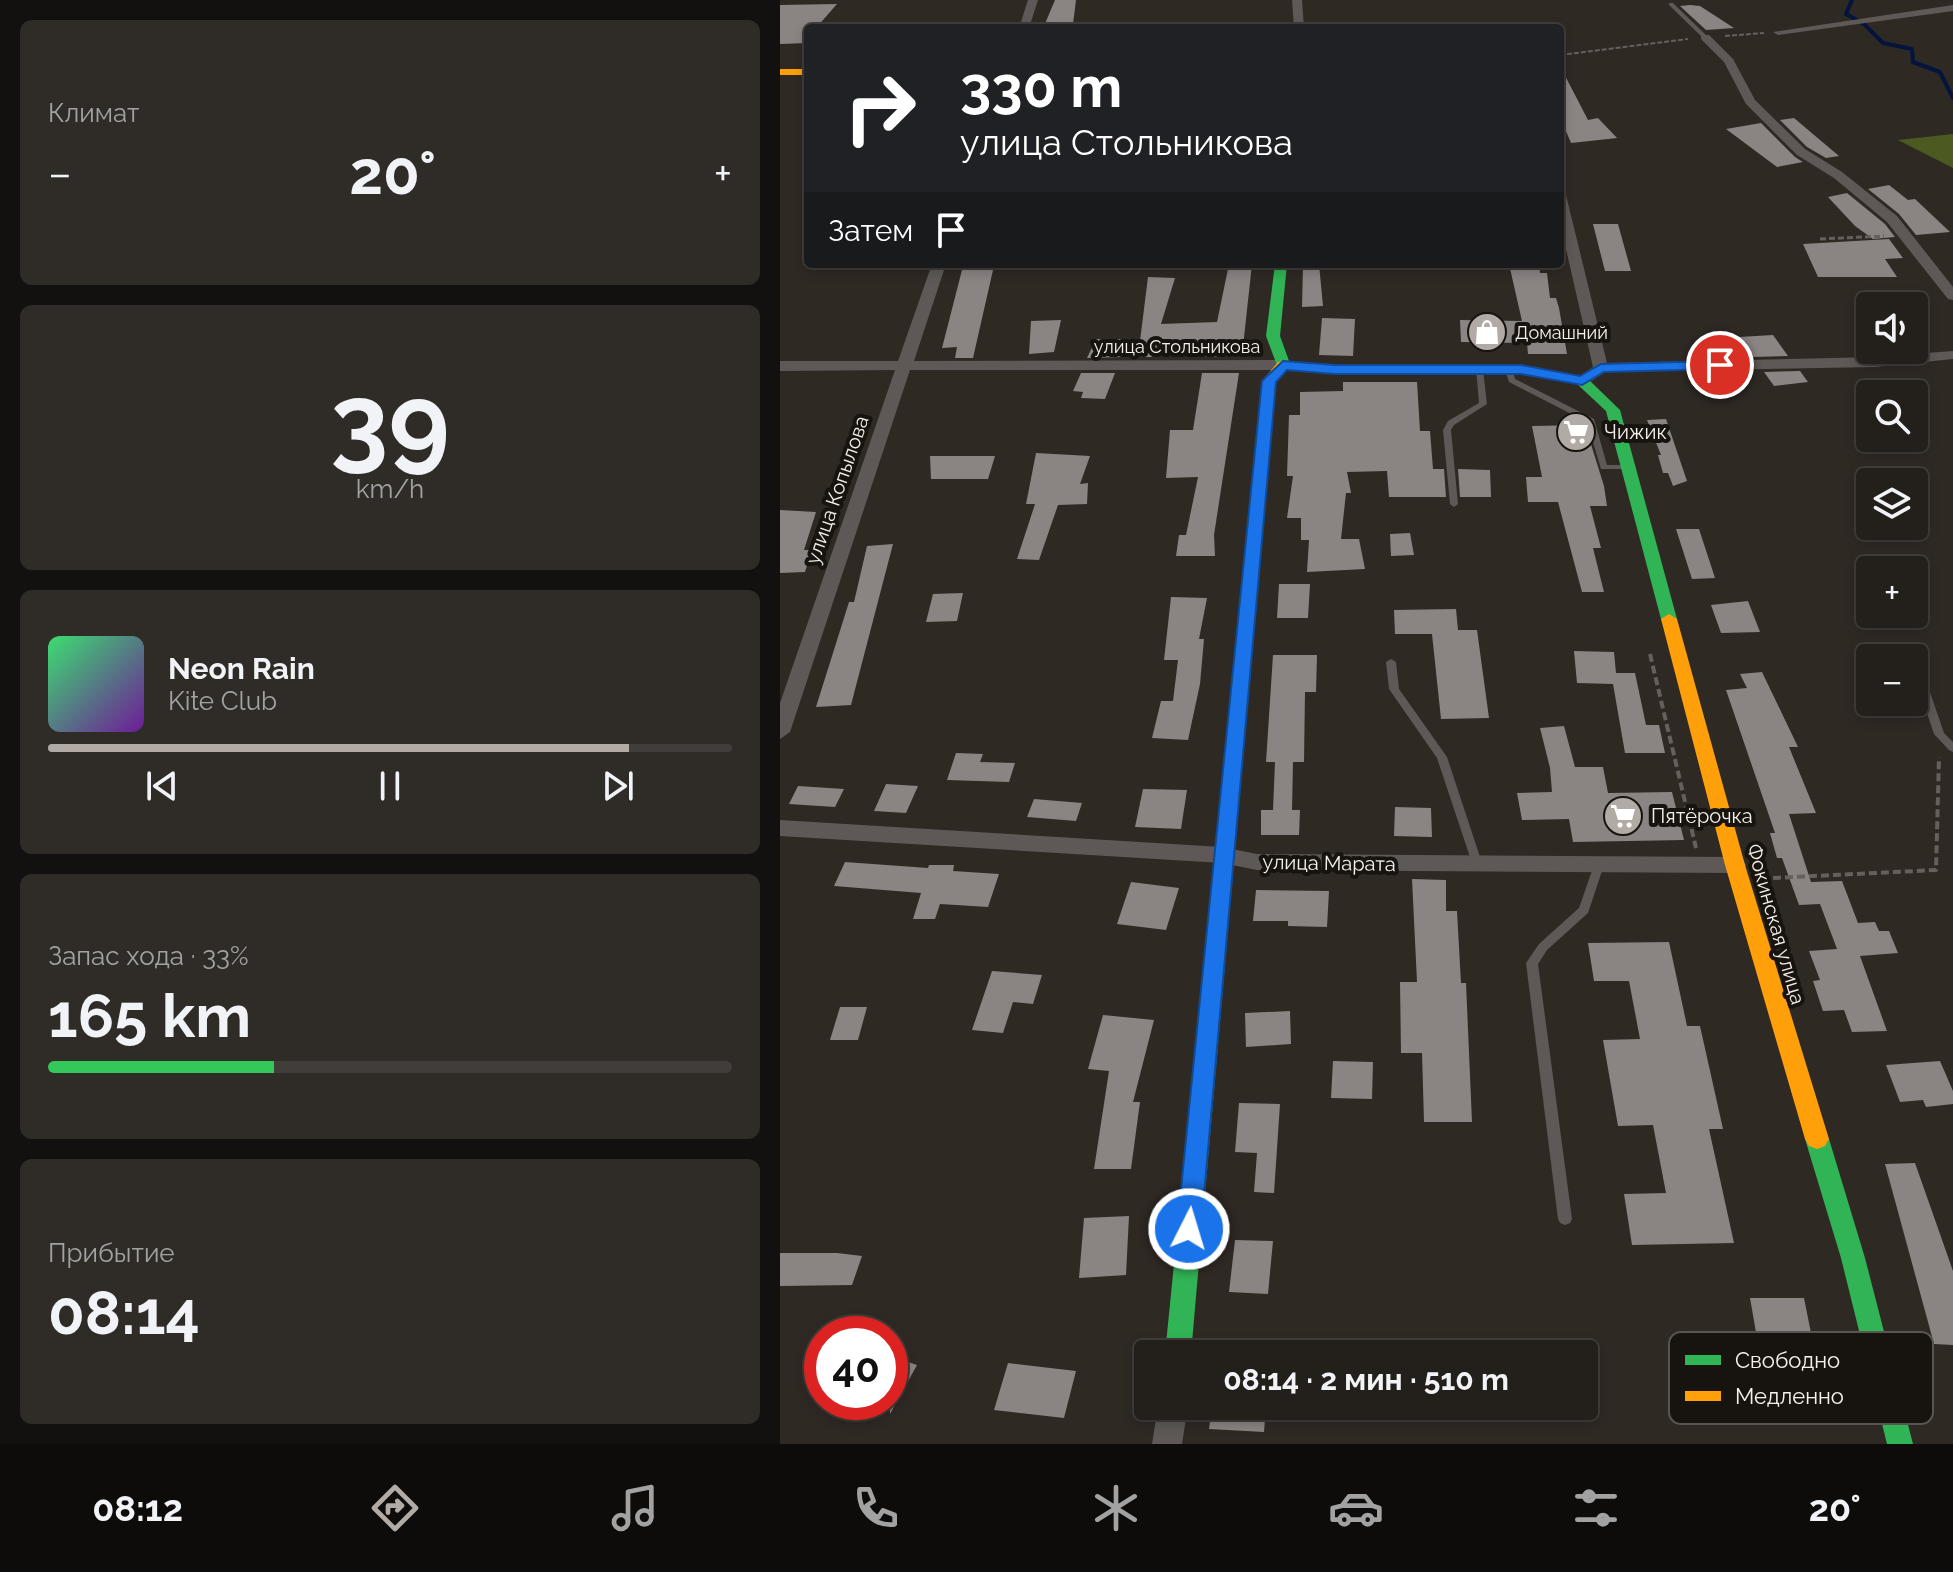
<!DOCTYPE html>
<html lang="ru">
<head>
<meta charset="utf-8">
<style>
	:root { --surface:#231f1b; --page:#2f2c28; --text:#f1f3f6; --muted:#a3a2a3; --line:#403d3a; --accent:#b1aaa5 }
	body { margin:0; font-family:Raleway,sans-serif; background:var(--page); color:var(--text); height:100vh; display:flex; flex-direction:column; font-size:30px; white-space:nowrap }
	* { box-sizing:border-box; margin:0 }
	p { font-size:26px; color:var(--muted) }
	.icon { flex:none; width:44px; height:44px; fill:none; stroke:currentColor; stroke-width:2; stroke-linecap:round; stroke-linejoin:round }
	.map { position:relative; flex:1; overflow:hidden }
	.panel { display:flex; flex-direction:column; gap:20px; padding:20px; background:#13110f; width:780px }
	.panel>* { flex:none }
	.banner { position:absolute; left:24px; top:24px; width:760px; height:244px; border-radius:8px; box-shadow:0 4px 12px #0003,0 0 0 2px var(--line); background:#202124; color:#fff; overflow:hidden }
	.buttons { position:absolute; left:1076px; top:292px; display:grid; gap:16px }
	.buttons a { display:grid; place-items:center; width:72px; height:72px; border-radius:8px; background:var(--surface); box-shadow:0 4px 12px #0003,0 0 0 2px var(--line); font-size:40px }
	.speed { position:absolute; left:24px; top:1316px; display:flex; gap:16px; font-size:40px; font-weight:700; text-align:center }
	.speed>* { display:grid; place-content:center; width:104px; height:104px; border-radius:50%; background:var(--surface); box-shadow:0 4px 12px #0003,0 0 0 2px var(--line); line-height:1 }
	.speed .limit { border:12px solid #d22; background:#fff; color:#111 }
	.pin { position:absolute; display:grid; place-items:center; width:68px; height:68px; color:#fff; margin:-34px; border:4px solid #fff; border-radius:50%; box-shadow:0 2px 8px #0007 }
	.me { position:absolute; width:88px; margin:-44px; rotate:5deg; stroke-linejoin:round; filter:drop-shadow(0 0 6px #0008) }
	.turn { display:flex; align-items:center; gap:28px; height:168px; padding:0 24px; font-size:36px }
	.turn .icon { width:104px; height:104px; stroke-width:2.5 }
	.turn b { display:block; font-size:56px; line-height:68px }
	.then { display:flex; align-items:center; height:76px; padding:0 24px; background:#0003; gap:16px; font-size:30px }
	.big { font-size:60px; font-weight:700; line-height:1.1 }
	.panel .card { flex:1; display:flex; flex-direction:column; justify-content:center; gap:12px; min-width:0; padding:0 28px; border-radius:12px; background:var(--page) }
	.panel .dial { align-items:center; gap:0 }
	.dial b { font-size:104px; line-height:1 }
	.song { display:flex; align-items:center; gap:24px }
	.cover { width:96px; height:96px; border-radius:12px; background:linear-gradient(135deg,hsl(140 70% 55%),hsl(280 70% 35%)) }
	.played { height:8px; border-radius:4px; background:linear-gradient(90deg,var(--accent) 85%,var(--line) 85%) }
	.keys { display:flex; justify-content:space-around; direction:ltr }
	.heat { display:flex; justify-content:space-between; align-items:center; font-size:44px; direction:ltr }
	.charge { height:12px; border-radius:6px; background:linear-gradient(90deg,#34c759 33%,var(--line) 0) }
	.trip { position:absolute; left:354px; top:1340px; width:464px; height:80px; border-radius:8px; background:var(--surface); box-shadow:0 4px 12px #0003,0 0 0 2px var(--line); font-weight:700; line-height:80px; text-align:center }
	.dock { display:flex; height:128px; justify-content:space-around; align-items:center; background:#0e0c0b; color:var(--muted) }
	.dock .icon { width:56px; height:56px }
	.dock .selected { color:var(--accent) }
	.dock b { font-size:36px; color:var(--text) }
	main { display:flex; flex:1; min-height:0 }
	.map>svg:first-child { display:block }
</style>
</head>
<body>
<main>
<section class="panel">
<div class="card"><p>Климат</p>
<div class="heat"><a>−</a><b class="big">20°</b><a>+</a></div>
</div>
<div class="card dial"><b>39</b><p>km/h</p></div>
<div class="card">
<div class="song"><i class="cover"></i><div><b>Neon Rain</b><p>Kite Club</p></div></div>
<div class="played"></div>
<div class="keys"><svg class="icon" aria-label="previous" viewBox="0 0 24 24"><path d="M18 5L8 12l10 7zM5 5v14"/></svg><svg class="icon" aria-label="pause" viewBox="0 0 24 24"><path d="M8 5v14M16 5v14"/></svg><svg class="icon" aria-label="next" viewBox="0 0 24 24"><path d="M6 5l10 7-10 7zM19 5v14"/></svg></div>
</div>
<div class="card"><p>Запас хода · 33%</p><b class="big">165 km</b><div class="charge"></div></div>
<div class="card"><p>Прибытие</p><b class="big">08:14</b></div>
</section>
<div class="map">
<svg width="1173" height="1444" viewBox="0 0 1173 1444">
	<rect width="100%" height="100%" fill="#2f2924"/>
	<path fill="#4c5921" d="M1173,134V168L1118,140Z"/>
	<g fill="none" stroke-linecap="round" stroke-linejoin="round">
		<path stroke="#04143d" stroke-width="4" d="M1072,0L1066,14L1084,24L1103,43L1132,49L1133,62L1160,72L1173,98"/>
	</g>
	<path fill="#8a8483" d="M275,0H296L293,24L264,26Z
		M57,4L36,28H28V43L0,44V5Z
		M910,5L920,6L954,28L926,30L900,6Z
		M780,66L808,120L818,118L837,138L791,143L780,117Z
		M1014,118L1059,156L1046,158L1027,147L1000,120Z
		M981,123L1015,157L1023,162L997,167L946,129Z
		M1109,185L1128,200L1135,199L1170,232L1136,235L1119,214L1088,189Z
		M1067,193L1105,224L1115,237L1093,239L1075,226L1048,197Z
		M813,224H838L851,271H825Z
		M1109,239L1123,258L1105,259L1117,277H1038L1023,244Z
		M449,264H472L462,356L425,357L426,352H379L371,357H358L368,277L395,278L381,324L437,322Z
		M523,264H539L543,306L522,307Z
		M729,264H759L760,273H767L770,298H776L779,308L787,354H748L747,343L681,342L680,320L742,321Z
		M182,270H213L193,358H175L177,347L162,348Z
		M542,318L575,319L573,356L539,355Z
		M281,320L274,352L249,354L251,321Z
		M993,335L1008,356L973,357L959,337Z
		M316,339H349L342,357L307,358Z
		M1020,371L1028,382L994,386L984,372Z
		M301,373H335L325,399L301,398L303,392L293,391Z
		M422,373H459L434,535L435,556H396L399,535H406L418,477L386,478L390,430H413Z
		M563,382H637L640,431H650L653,469H664L666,497H609L607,471L567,472L571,493H566L561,539H579L585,569L527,572L529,540H521V518H507L513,476H507L509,415H520V392L563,391Z
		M886,419L907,481L893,486L888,473H883L878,455H881L867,420Z
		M805,425L824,486L827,506H810L821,548H813L824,592H802L778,502H748L746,477H762L752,426Z
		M256,453L310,456L300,484L308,483L307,504L278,505L259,560L237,559L255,504H246Z
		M150,456H215L208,479H151Z
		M678,469L710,470L711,497H680Z
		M0,510L36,512L24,550H32L25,572L0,573Z
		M896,529H919L935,578L912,579Z
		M630,533L634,555L611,556L610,534Z
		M113,544L71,705L36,707L69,602H74L87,546Z
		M499,584H530L528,618H497Z
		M183,593L177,621L146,622L153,594Z
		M391,597L427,598L419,639H424L420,684L408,740L372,738L381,701H393L398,660H384Z
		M968,601L980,632L941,633L931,605Z
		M676,609L678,630H697L709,718L661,719L652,634H615L614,610Z
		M794,651L834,652L836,673H855L866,725H879L885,753H845L833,684L797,683Z
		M493,655H537L536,692H525L524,762H513L512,810H520L519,835H481V810H493L495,762H486Z
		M982,672L1018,747H1009L1036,813L1009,814L1031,882L1062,881L1078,923L1095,922L1099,931H1109L1118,953L1080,956L1107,1031L1072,1032L1064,1010L1043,1011L1033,981L1040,980L1029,951L1057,949L1040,904L1019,905L1002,858H997L990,833H995L946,690L967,688L960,674Z
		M784,726L795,767H823L828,793L892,792L904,840L793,842L789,819L742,820L737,793L772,792L770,768L760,728Z
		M176,753L203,754L200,762L235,763L229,782L167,780Z
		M106,784L138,786L126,813L94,811Z
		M18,786L64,789L55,807L9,804Z
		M363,789L407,790L401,829L355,827Z
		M254,799L302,803L296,821L247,817Z
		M615,807L651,808L652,837L614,836Z
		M65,862L148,868L149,865H174L173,871L219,874L208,907L160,904L155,919H133L141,893L54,886Z
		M632,879L666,880V911H677L681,983H686L692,1122H644L642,1053H621L620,982H637Z
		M351,882L399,888L386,930L337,924Z
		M476,890L549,891L547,927L508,926V921H473Z
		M889,942L907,1026H920L943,1129H929L954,1243L852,1245L844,1194L886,1193L873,1125L838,1126L823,1040L860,1039L849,981H814L808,943Z
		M212,971L262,975L253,1004L233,1002L223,1033L192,1030Z
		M60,1007H87L78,1040H50Z
		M510,1011L511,1044L466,1047L465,1013Z
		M323,1015L374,1020L353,1102H360L351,1169H314L329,1071L308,1069Z
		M553,1061L593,1062L592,1099L551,1098Z
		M1160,1061L1173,1091V1104L1146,1107L1143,1100L1120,1102L1106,1065Z
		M459,1103L500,1104L494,1193L474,1192L477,1153L455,1152Z
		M1135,1163L1173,1271V1345L1154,1344L1105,1164Z
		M349,1216L346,1275L299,1278L304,1218Z
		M455,1240L493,1241L488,1294L449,1292Z
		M0,1253H57L82,1256L72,1285L0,1286Z
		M970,1298H1024L1032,1338H977Z
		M110,1356L137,1365L110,1414Z
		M228,1363L296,1371L284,1418L214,1410Z
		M432,1406H486L484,1432L429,1429Z"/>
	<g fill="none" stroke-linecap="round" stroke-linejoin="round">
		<path stroke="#65605c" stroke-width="2" stroke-dasharray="5 2" stroke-linecap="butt" d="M945,36L984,33
			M780,55L908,39"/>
		<path stroke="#65605c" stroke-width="3" stroke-dasharray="6 3" stroke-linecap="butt" d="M1040,239L1104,236"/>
		<path stroke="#65605c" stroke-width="4" stroke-dasharray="8 4" stroke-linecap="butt" d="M870,654L916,848
			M993,878L1156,870L1159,757"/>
		<path fill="#5e5956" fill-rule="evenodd" d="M889,3H893L927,36V38H923L889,5Z
			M726,367H732L735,379L814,419L827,465H848L852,467L851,469H821L807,422L729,382L725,369Z
			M696,368H702L703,370L707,404L674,425L671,430L678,504L674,507L670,504L663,430L668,421L699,403Z
			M611,659L616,662L619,689L667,757L703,866L702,869H694L657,758L609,689L606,662Z
			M1138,669L1143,672L1164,733L1173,742V752L1169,750L1154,734L1134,674L1135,670Z
			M819,861L823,862L824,865L808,913L767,950L758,964L792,1219L790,1223L785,1225L780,1223L778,1219L746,963L759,944L799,908L814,865L815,862Z"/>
		<path fill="#5e5956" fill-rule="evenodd" d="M248,0H258L249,28H239Z
			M512,0H522L524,28H514Z
			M1173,5V11L998,35L993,32Z
			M921,35H929L953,59L975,100L1025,149L1062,172L1117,216L1173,287V300L1168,299L1107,222L1054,178L1017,155L966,104L944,62L921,39Z
			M780,191L786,195L827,363L1095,357L1173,351V359L1095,367L825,372L807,384H797V378L813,367L780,223Z
			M152,264H166L134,361L503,360L511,365L503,370H130L10,732L0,739V703L115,370L0,371V361H118Z
			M0,820L442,847L477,854L955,857L963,859L966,865L963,871L955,873L477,870L442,863L0,836Z
			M378,1406H408L402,1444H372Z"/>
		<path fill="#30b455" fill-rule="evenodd" d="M495,264H507L500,336L509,361L555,366L741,365L807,378L840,410L897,619L895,623H883L881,619L826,411L797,384L741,373L555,374L498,368L486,336Z
			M457,717L466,723L411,1354H385L448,723Z
			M1037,1129L1045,1132L1049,1139L1085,1258L1133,1444H1107L1061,1258L1025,1139L1029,1132Z"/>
		<path fill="#ff9f0a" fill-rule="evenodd" d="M0,69H28V75H0Z
			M503,361L510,365L496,382L466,723L457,729L448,723L482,381L498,362Z
			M889,614L897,619L965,865L1049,1139L1045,1146L1037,1149L1029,1146L1025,1139L945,865L881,619Z"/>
	</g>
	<path fill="#1a73e8" stroke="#114b97" stroke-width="2" d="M503,361L555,365H741L800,376L821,364L940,361L947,365L940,369L824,372L802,385L741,374H555L507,370L496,382L421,1229L417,1237L409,1240L400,1237L397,1229L482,381Z"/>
	<defs>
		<g id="shop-disc" transform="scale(2)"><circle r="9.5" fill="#b1aaa5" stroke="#17130f"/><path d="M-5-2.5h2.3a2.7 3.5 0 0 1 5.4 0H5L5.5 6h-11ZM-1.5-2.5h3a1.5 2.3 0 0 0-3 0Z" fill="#fff"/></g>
		<g id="supermarket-disc" transform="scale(2)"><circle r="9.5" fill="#b1aaa5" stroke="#17130f"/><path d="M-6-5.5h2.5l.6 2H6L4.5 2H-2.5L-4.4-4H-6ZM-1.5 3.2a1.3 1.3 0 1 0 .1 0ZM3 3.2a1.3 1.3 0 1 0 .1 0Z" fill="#fff"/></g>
	</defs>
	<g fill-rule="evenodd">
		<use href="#shop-disc" x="707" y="332"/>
		<use href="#supermarket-disc" x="796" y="432"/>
		<use href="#supermarket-disc" x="843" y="816"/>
	</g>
	<g text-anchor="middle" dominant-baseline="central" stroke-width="8" stroke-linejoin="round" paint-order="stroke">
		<g font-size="18" fill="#f7f0ea" stroke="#17130f" text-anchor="start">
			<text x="735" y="332">Домашний</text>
		</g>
		<g font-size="18" fill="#f7f0ea" stroke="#17130f">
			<text x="397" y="346">улица Стольникова</text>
		</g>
		<g font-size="20" fill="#f7f0ea" stroke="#17130f" text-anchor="start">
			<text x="824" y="432">Чижик</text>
			<text x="871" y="816">Пятёрочка</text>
		</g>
		<g font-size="20" fill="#f7f0ea" stroke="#17130f">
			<text transform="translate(57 490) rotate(-71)">улица Копылова</text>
			<text transform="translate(549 863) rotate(1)">улица Марата</text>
			<text transform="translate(996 924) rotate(74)">Фокинская улица</text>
		</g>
	</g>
	<rect x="889" y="1332" width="264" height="92" rx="12" fill="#17130f" stroke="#5a5551" stroke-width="2"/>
	<rect x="905" y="1355" width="36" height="10" fill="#30b455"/>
	<rect x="905" y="1391" width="36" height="10" fill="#ff9f0a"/>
	<g font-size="22" fill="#f7f0ea">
		<text x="955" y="1368">Свободно</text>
		<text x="955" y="1404">Медленно</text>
	</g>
</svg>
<div class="buttons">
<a><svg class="icon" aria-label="sound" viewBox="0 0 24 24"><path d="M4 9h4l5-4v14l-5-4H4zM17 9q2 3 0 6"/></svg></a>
<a><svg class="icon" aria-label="search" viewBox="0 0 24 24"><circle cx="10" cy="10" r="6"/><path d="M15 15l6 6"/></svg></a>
<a><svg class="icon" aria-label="layers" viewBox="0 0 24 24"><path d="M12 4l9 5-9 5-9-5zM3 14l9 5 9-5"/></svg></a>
<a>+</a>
<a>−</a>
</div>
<div class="speed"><div class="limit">40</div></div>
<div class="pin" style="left:940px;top:365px;background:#d93025"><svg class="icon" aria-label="arrive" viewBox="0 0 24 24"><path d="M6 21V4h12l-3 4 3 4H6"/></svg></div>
<svg class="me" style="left:409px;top:1229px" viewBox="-20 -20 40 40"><circle r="17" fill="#1a73e8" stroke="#fff" stroke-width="3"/><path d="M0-11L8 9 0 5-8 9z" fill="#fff"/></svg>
<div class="trip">08:14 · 2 мин · 510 m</div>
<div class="banner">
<div class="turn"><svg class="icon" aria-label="right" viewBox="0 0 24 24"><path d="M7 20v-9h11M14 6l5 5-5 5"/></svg><div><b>330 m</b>улица Стольникова</div></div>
<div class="then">Затем<svg class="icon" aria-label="arrive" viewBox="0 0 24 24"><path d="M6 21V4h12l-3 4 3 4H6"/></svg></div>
</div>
</div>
</main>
<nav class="dock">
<b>08:12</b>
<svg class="icon selected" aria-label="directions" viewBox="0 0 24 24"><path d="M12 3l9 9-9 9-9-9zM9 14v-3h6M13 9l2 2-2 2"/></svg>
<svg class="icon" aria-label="music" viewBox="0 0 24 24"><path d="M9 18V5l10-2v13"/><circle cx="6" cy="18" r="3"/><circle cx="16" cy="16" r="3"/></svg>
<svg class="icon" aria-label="phone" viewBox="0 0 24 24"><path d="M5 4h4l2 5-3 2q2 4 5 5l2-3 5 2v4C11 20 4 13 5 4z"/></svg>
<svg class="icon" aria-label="climate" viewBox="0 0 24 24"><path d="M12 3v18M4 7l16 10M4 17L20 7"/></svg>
<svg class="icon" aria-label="car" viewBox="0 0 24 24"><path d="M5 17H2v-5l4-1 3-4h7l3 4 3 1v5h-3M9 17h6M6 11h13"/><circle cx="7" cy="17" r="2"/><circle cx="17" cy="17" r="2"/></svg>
<svg class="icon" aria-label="filters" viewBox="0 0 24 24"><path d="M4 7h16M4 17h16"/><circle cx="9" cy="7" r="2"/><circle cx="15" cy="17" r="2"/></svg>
<b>20°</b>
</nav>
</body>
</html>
